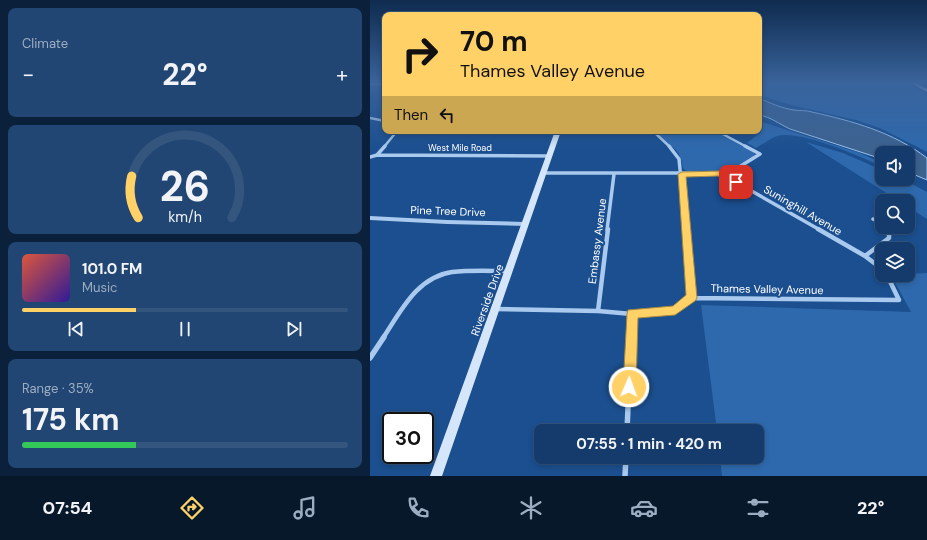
<!DOCTYPE html>
<html lang="en">
<head>
<meta charset="utf-8">
<style>
	:root { --surface:#143b6b; --page:#214673; --text:#f1f3f6; --muted:#9dadc1; --line:#33557e; --accent:#ffd166 }
	body { margin:0; font-family:"DM Sans",sans-serif; background:var(--page); color:var(--text); height:100vh; display:flex; flex-direction:column; font-size:15px; white-space:nowrap }
	* { box-sizing:border-box; margin:0 }
	p { font-size:13px; color:var(--muted) }
	.icon { flex:none; width:22px; height:22px; fill:none; stroke:currentColor; stroke-width:2; stroke-linecap:round; stroke-linejoin:round }
	.map { position:relative; flex:1; overflow:hidden }
	.sheet { display:flex; flex-direction:column; gap:8px; padding:8px; background:#0b203b; width:370px }
	.sheet>* { flex:none }
	.top-card { position:absolute; left:12px; top:12px; width:380px; height:122px; border-radius:8px; box-shadow:0 2px 6px #0003,0 0 0 1px var(--line); background:#ffd166; color:#111; overflow:hidden }
	.controls { position:absolute; left:505px; top:146px; display:grid; gap:8px }
	.controls a { display:grid; place-items:center; width:40px; height:40px; border-radius:8px; background:var(--surface); box-shadow:0 2px 6px #0003,0 0 0 1px var(--line); font-size:20px }
	.speed { position:absolute; left:12px; top:412px; display:flex; gap:8px; font-size:20px; font-weight:700; text-align:center }
	.speed>* { display:grid; place-content:center; width:52px; height:52px; border-radius:50%; background:var(--surface); box-shadow:0 2px 6px #0003,0 0 0 1px var(--line); line-height:1 }
	.speed .limit { border:2px solid #111; border-radius:6px; background:#fff; color:#111 }
	.pin { position:absolute; display:grid; place-items:center; width:34px; height:34px; color:#fff; margin:-17px; border-radius:8px; box-shadow:0 2px 6px #0006 }
	.me { position:absolute; width:44px; margin:-22px; rotate:2deg; stroke-linejoin:round; filter:drop-shadow(0 0 3px #0008) }
	.turn { display:flex; align-items:center; gap:14px; height:84px; padding:0 12px; font-size:18px }
	.turn .icon { width:52px; height:52px; stroke-width:2.5 }
	.turn b { display:block; font-size:28px; line-height:34px }
	.then { display:flex; align-items:center; height:38px; padding:0 12px; background:#0003; gap:8px; font-size:15px }
	.big { font-size:30px; font-weight:700; line-height:1.1 }
	.sheet .card { flex:1; display:flex; flex-direction:column; justify-content:center; gap:6px; min-width:0; padding:0 14px; border-radius:8px; background:var(--page) }
	.sheet .dial { align-items:center; gap:0 }
	.dial svg { height:104px; overflow:visible; fill:none; stroke:var(--line); stroke-width:7; stroke-linecap:round; text-anchor:middle }
	.dial text { fill:var(--text); stroke:none }
	.song { display:flex; align-items:center; gap:12px }
	.cover { width:48px; height:48px; border-radius:6px; background:linear-gradient(135deg,hsl(10 70% 55%),hsl(250 70% 35%)) }
	.played { height:4px; border-radius:2px; background:linear-gradient(90deg,var(--accent) 35%,var(--line) 35%) }
	.keys { display:flex; justify-content:space-around; direction:ltr }
	.heat { display:flex; justify-content:space-between; align-items:center; font-size:22px; direction:ltr }
	.charge { height:6px; border-radius:3px; background:linear-gradient(90deg,#34c759 35%,var(--line) 0) }
	.trip { position:absolute; left:164px; top:424px; width:230px; height:40px; border-radius:8px; background:var(--surface); box-shadow:0 2px 6px #0003,0 0 0 1px var(--line); font-weight:700; line-height:40px; text-align:center }
	.menu { display:flex; height:64px; justify-content:space-around; align-items:center; background:#08182b; color:var(--muted) }
	.menu .icon { width:28px; height:28px }
	.menu .active { color:var(--accent) }
	.menu b { font-size:18px; color:var(--text) }
	main { display:flex; flex:1; min-height:0 }
	.map>svg:first-child { display:block }
</style>
</head>
<body>
<main>
<section class="sheet">
<div class="card"><p>Climate</p>
<div class="heat"><a>−</a><b class="big">22°</b><a>+</a></div>
</div>
<div class="card dial"><svg viewBox="0 0 100 80">
<path d="M14 69A42 42 0 1 1 86 69"/>
<path d="M14 69A42 42 0 0 1 9 37" stroke="#ffd166"/>
<text x="50" y="56" font-size="32" font-weight="700">26</text>
<text x="50" y="72" font-size="11">km/h</text>
</svg></div>
<div class="card">
<div class="song"><i class="cover"></i><div><b>101.0 FM</b><p>Music</p></div></div>
<div class="played"></div>
<div class="keys"><svg class="icon" aria-label="previous" viewBox="0 0 24 24"><path d="M18 5L8 12l10 7zM5 5v14"/></svg><svg class="icon" aria-label="pause" viewBox="0 0 24 24"><path d="M8 5v14M16 5v14"/></svg><svg class="icon" aria-label="next" viewBox="0 0 24 24"><path d="M6 5l10 7-10 7zM19 5v14"/></svg></div>
</div>
<div class="card"><p>Range · 35%</p><b class="big">175 km</b><div class="charge"></div></div>
</section>
<div class="map">
<svg width="557" height="476" viewBox="0 0 557 476">
	<rect width="100%" height="100%" fill="#1b4f8f"/>
	<path fill="#2e69ad" d="M389,82H536L557,94V152L510,128L486,120L421,105L389,95Z
		M389,121L490,153L512,163V166C488,156 440,134 414,135C404,135 395,143 386,148L377,143L391,132L389,130Z
		M286,131H344L383,151L385,155C379,159 373,164 366,167C357,172 319,177 313,168C310,142 295,149 286,131Z
		M436,142L473,153L512,170V179H533L557,192V219L538,207V201H529Z
		M557,273V476H352L350,457H387V431H347L331,305L541,312L521,275Z"/>
	<path fill="#3c6290" stroke="#9cc4f0" d="M389,98C400,103 411,108 424,110C429,111 436,110 442,112C482,121 523,132 557,158V180L538,172V153H512V159L420,129C409,124 401,117 389,115Z"/>
	<g fill="none" stroke-linecap="round" stroke-linejoin="round">
		<path stroke="#a9c9ee" stroke-width="2.5" d="M0,84H15
			M0,118L15,121
			M283,131L300,147
			M347,131L377,147
			M14,147L27,131"/>
		<path stroke="#a9c9ee" stroke-width="3.5" d="M299,146L309,159L316,230
			M7,155L15,146
			M0,157L7,155L179,156
			M173,173H350L450,230
			M350,173L366,169L390,154L375,146
			M503,219L512,224
			M514,227L517,230
			M237,230L244,174"/>
		<path stroke="#a9c9ee" stroke-width="4.5" d="M316,229L322,298
			M448,229L495,256L512,269
			M495,256L519,238V233L516,229
			M125,309L228,311L262,314L305,310L322,298L529,300L517,275
			M228,311L238,229
			M13,338C31,311 47,277 82,272C100,270 120,271 138,271
			M261,338L262,314"/>
		<path stroke="#a9c9ee" stroke-width="5.5" d="M0,358L14,337
			M257,431L261,337
			M255,476L256,457"/>
		<path fill="#a9c9ee" fill-rule="evenodd" d="M0,216L77,220L155,222L158,224L155,226L77,224L0,220Z"/>
		<path fill="#d6e6fa" fill-rule="evenodd" d="M539,82H544L557,89V92Z
			M185,131H191L72,476H60Z"/>
	</g>
	<linearGradient id="sky" x2="0" y2="1"><stop stop-color="#0f2b4f"/><stop offset="0.55" stop-color="#39639b"/><stop offset="1" stop-color="#39639b" stop-opacity="0"/></linearGradient>
	<rect width="557" height="149" fill="url(#sky)"/>
	<path fill="#ffd166" stroke="#a68842" d="M350,171L370,182L369,184H364L348,176L316,177L327,298L325,301L305,315L268,318L266,387L264,391L259,393L255,391L253,387L257,314L258,310L303,306L316,295L308,174L312,172Z"/>
	<g text-anchor="middle" dominant-baseline="central" stroke-width="4" stroke-linejoin="round" paint-order="stroke">
		<g font-size="9" fill="#fff" stroke="#1b4f8f">
			<text x="90" y="148">West Mile Road</text>
		</g>
		<g font-size="11" fill="#fff" stroke="#1b4f8f">
			<text transform="translate(433 210) rotate(30)">Suninghill Avenue</text>
			<text transform="translate(78 211) rotate(2)">Pine Tree Drive</text>
			<text transform="translate(227 241) rotate(-83)">Embassy Avenue</text>
			<text transform="translate(397 289) rotate(1)">Thames Valley Avenue</text>
			<text transform="translate(117 300) rotate(-70)">Riverside Drive</text>
		</g>
	</g>
</svg>
<div class="controls">
<a><svg class="icon" aria-label="sound" viewBox="0 0 24 24"><path d="M4 9h4l5-4v14l-5-4H4zM17 9q2 3 0 6"/></svg></a>
<a><svg class="icon" aria-label="search" viewBox="0 0 24 24"><circle cx="10" cy="10" r="6"/><path d="M15 15l6 6"/></svg></a>
<a><svg class="icon" aria-label="layers" viewBox="0 0 24 24"><path d="M12 4l9 5-9 5-9-5zM3 14l9 5 9-5"/></svg></a>
</div>
<div class="speed"><div class="limit">30</div></div>
<div class="pin" style="left:366px;top:182px;background:#d93025"><svg class="icon" aria-label="arrive" viewBox="0 0 24 24"><path d="M6 21V4h12l-3 4 3 4H6"/></svg></div>
<svg class="me" style="left:259px;top:387px" viewBox="-20 -20 40 40"><circle r="17" fill="#ffd166" stroke="#fff" stroke-width="3"/><path d="M0-11L8 9 0 5-8 9z" fill="#fff"/></svg>
<div class="trip">07:55 · 1 min · 420 m</div>
<div class="top-card">
<div class="turn"><svg class="icon" aria-label="right" viewBox="0 0 24 24"><path d="M7 20v-9h11M14 6l5 5-5 5"/></svg><div><b>70 m</b>Thames Valley Avenue</div></div>
<div class="then">Then<svg class="icon" aria-label="left" viewBox="0 0 24 24"><path d="M17 20v-9H6M10 6l-5 5 5 5"/></svg></div>
</div>
</div>
</main>
<nav class="menu">
<b>07:54</b>
<svg class="icon active" aria-label="directions" viewBox="0 0 24 24"><path d="M12 3l9 9-9 9-9-9zM9 14v-3h6M13 9l2 2-2 2"/></svg>
<svg class="icon" aria-label="music" viewBox="0 0 24 24"><path d="M9 18V5l10-2v13"/><circle cx="6" cy="18" r="3"/><circle cx="16" cy="16" r="3"/></svg>
<svg class="icon" aria-label="phone" viewBox="0 0 24 24"><path d="M5 4h4l2 5-3 2q2 4 5 5l2-3 5 2v4C11 20 4 13 5 4z"/></svg>
<svg class="icon" aria-label="climate" viewBox="0 0 24 24"><path d="M12 3v18M4 7l16 10M4 17L20 7"/></svg>
<svg class="icon" aria-label="car" viewBox="0 0 24 24"><path d="M5 17H2v-5l4-1 3-4h7l3 4 3 1v5h-3M9 17h6M6 11h13"/><circle cx="7" cy="17" r="2"/><circle cx="17" cy="17" r="2"/></svg>
<svg class="icon" aria-label="filters" viewBox="0 0 24 24"><path d="M4 7h16M4 17h16"/><circle cx="9" cy="7" r="2"/><circle cx="15" cy="17" r="2"/></svg>
<b>22°</b>
</nav>
</body>
</html>
